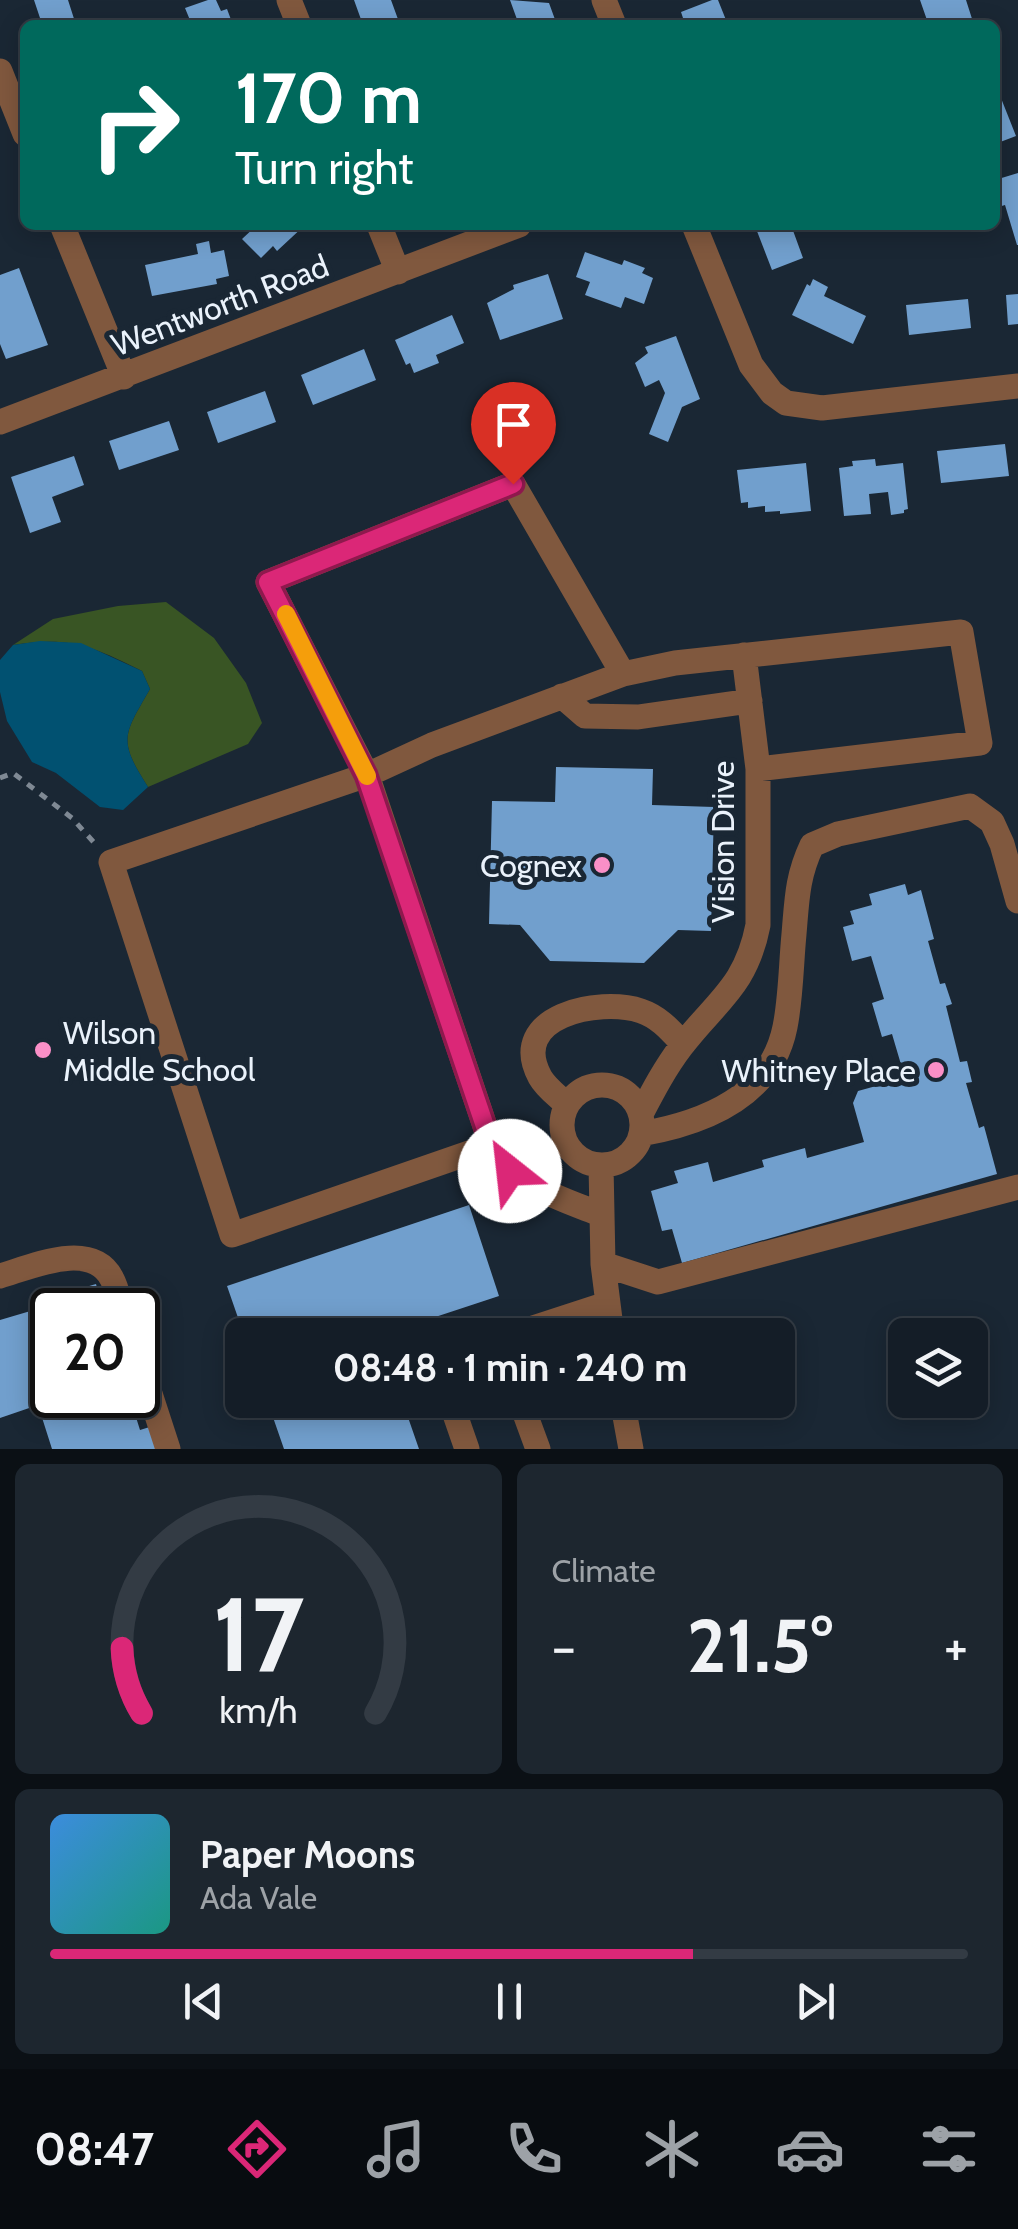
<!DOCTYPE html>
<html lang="en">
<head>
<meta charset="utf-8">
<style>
	:root { --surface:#141d27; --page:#1d262f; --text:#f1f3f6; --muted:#9da2a7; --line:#333b44; --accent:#db2777 }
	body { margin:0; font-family:Cabin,sans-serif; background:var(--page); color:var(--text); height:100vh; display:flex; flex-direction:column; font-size:38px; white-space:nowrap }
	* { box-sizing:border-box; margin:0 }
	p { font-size:32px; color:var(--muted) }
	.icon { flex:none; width:55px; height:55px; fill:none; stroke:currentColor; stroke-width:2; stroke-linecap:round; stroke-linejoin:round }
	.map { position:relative; height:1449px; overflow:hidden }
	.details { display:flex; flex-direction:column; gap:15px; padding:15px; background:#0b1015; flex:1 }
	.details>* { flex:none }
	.guide { position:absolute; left:20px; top:20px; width:980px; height:210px; border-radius:15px; box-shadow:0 5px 25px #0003,0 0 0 2px var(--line); background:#00695c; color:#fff; overflow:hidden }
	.buttons { position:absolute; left:888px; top:1318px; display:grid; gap:20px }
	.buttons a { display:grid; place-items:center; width:100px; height:100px; border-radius:15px; background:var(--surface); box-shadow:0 5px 25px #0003,0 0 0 2px var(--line); font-size:50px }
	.speed { position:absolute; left:30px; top:1288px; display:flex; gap:20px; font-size:50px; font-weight:700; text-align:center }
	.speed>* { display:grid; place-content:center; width:130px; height:130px; border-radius:50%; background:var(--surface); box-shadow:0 5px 25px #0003,0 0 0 2px var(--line); line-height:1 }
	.speed .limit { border:5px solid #111; border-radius:15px; background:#fff; color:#111 }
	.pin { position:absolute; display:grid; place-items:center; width:85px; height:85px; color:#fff; margin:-102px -42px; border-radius:50% 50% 50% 0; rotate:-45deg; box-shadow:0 0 10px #0007 }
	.pin .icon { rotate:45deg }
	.me { position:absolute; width:110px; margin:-55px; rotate:331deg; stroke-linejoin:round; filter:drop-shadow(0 0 8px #0008) }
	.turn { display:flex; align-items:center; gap:35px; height:210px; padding:0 50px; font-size:45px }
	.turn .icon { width:130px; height:130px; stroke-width:2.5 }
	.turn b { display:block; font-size:70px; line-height:85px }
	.big { font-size:75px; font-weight:700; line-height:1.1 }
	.details .widget { flex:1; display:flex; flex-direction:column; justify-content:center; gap:15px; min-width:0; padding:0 35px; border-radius:15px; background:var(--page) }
	.details .dial { align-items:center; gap:0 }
	.dial svg { height:260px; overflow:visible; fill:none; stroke:var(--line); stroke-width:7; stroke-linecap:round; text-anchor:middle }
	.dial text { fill:var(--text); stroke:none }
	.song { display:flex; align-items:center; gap:30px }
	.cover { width:120px; height:120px; border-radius:15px; background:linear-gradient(135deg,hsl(210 70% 55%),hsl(170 70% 35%)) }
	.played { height:10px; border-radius:5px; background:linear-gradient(90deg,var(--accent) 70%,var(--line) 70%) }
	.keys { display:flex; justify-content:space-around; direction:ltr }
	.heat { display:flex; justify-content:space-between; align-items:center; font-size:55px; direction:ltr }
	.details .tiles { flex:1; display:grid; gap:15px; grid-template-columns:1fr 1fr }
	.widget:last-child { grid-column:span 2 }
	.trip { position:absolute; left:225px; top:1318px; width:570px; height:100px; border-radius:15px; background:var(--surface); box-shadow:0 5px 25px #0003,0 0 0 2px var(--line); font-weight:700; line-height:100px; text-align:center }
	.menu { display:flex; height:160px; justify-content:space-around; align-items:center; background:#080c10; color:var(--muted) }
	.menu .icon { width:70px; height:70px }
	.menu .active { color:var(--accent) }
	.menu b { font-size:45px; color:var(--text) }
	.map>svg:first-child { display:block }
</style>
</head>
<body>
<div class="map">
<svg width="1018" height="1449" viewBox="0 0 1018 1449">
	<rect width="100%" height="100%" fill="#1a2734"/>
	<path fill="#395524" d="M166,602L214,638L246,683L262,723L248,744L148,787C118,740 123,736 150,689L142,671C92,646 70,636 13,645L53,619L118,606Z"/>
	<path fill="#015171" d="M40,641L81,643L142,671L150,689C123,736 118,740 148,787L123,810L100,807L56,773L32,762L7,721L0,692V660L13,645Z"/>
	<path fill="#719fcd" d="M34,0H68L76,25L42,24Z
		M208,0H216L221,11L227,9L233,25H192L185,8Z
		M354,0H391L399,22L363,25Z
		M510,0L549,3L557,25H519Z
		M712,0H718L728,25H678L677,21L683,18L681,12Z
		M920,0H966L974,25H945L942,18L928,23Z
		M995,83L1016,136L995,144Z
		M1018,173V245H1017L1005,205L995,208V180Z
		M257,225H305L277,251L273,246L261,258L242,239Z
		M758,225H791L803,258L772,270L755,226Z
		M209,241L211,253L224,250L229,276L216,279L217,284L152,296L145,265L198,254L196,244Z
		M585,252L622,265L624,260L645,268L642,273L653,278L644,304L625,297L621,308L585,295L590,282L576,277Z
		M19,268L48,345L6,359L0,344V275Z
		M548,274L563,319L500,340L487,303L514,289L513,285Z
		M813,279L828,287L824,296L866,316L853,344L792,315L807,284L810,286Z
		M1018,294V324L1008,325L1006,295Z
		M968,299L971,328L909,335L906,305Z
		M452,315L464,343L436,355L439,363L414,373L410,363L406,365L395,340Z
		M676,336L700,399L682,407L668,442L649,434L665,393L659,380L645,387L635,363L648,353L645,347Z
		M364,349L376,380L313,405L301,375Z
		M265,391L276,422L218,443L207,412Z
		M169,421L179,450L119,470L109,441Z
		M1005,444L1009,476L941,483L937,451Z
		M74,456L84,485L52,497L61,522L30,533L11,477Z
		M875,459L876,466L903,463L908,509L904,510V513L891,515L888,492L869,494L871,514L844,516L839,468L853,466L852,461Z
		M806,463L811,511L780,514V511L765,512V506L748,508V502L741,503L737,470Z
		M556,767L653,769L652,805L714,807L711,931L678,930L644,963L550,961L520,925L489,924L492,801L555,802Z
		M905,884L908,895L921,890L934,939L928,941L940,984L945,983L952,1004L946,1006L960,1062L967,1061L972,1082L966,1083L979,1128L984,1126L997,1174L682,1263L672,1229L662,1231L651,1191L678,1183L674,1171L708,1162L713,1182L764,1167L762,1160L805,1148L807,1158L864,1142L853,1103L858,1091L905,1078L892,1034L882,1037L872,1003L884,999L871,956L852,961L843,927L854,924L850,911L872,905L869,894Z
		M469,1205L499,1296L408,1326L404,1335H244L227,1286Z
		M96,1284L103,1310H52V1395H129L140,1430L156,1425L164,1449H52L38,1405L0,1418V1320L44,1307L39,1293L60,1287L62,1294Z
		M267,1400H402L419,1449H284Z"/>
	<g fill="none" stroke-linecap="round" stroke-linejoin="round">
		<path stroke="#7f8994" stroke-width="5" stroke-dasharray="8 8" stroke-linecap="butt" d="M0,778L13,773L72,818L98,847"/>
		<path stroke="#80583e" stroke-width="25" d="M289,0L299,25
			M604,0L614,25
			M0,71L25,134
			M62,225L124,377
			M379,225L398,272
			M694,225L751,365L772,393L786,403L822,408L1018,386
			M0,422L519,225
			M562,696L585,716L638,717L750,701
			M562 1125a40 40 0 1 1 80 0a40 40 0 1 1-80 0Z
			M567,1105C559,1097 546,1088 540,1077C507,1016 599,997 641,1011C659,1017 670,1030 683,1044
			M641,1114C653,1091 665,1068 681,1047C716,1001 746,987 758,925V769L744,655
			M641,1134C704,1123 771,1097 785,1027C791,997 791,965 794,934C797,899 797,877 812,845L838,834L970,806L992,822L1002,844L1018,901
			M492,1145L232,1235L111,862L367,775L432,745L623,674L675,663L961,632L980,743L758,769
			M601,1165L603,1264L612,1335
			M600,1214C556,1197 513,1185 490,1141L367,775L268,582L513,484L623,674
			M603,1264L658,1282L1018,1187
			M0,1276C31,1267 92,1239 112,1279C117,1288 119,1300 122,1310
			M512,1335L607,1304
			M138,1357L168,1449
			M450,1400L467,1449
			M520,1400L538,1449
			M622,1400L631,1449"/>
	</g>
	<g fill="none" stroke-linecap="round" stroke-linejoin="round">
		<g stroke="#8e194d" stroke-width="25">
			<path id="route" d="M510,1171L490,1141L366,775L268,582L513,484"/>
		</g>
		<use href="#route" stroke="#db2777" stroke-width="18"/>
		<path stroke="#f59e0b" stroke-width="18" d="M286,614L367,776"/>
	</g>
	<g fill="#fa8fc7" stroke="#1a2734" stroke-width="4">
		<circle cx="602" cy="865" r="10"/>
		<circle cx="43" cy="1050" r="10"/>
		<circle cx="936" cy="1070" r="10"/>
	</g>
	<g text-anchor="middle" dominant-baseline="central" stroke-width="10" stroke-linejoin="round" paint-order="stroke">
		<g font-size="32" fill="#eaf2fb" stroke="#1a2734">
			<text transform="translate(220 305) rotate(-21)">Wentworth Road</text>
			<text transform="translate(722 842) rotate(-90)">Vision Drive</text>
		</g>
		<g font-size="32" fill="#eaf2fb" stroke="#1a2734" text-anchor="end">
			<text x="582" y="865">Cognex</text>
			<text x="63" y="1032" text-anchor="start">Wilson<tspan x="63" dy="37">Middle School</tspan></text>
			<text x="916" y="1070">Whitney Place</text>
		</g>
	</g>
</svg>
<div class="buttons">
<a><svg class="icon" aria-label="layers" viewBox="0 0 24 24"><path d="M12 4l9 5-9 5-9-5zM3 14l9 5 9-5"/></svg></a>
</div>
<div class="speed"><div class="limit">20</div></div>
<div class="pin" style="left:513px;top:484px;background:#d93025"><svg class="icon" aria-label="arrive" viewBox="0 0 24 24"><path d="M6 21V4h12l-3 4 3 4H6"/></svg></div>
<svg class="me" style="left:510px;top:1171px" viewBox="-20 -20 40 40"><circle r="19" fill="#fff"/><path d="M0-13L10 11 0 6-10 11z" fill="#db2777"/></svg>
<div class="trip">08:48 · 1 min · 240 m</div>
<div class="guide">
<div class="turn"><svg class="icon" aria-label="right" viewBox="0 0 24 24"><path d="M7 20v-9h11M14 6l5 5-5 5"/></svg><div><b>170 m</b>Turn right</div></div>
</div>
</div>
<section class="details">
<div class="tiles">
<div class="widget dial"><svg viewBox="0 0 100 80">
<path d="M14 69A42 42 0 1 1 86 69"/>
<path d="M14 69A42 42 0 0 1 8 49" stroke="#db2777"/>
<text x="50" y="56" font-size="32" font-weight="700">17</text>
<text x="50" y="72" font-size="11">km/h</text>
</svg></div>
<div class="widget"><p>Climate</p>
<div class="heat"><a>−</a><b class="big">21.5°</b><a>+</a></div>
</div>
<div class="widget">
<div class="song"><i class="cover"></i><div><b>Paper Moons</b><p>Ada Vale</p></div></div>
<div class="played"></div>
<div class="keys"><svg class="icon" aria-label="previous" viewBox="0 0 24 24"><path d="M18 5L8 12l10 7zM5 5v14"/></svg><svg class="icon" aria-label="pause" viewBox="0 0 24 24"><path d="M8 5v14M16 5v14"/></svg><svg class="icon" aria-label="next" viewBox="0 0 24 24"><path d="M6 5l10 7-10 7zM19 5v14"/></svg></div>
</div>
</div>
</section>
<nav class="menu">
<b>08:47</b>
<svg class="icon active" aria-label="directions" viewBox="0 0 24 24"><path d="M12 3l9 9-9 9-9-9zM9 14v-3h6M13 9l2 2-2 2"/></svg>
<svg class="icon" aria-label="music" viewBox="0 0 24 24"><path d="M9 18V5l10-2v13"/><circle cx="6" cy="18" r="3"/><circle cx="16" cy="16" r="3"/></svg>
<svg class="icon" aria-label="phone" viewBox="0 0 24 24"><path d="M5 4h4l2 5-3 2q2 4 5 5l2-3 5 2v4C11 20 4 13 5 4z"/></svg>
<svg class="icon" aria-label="climate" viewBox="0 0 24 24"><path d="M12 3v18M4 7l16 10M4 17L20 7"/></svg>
<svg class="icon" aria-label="car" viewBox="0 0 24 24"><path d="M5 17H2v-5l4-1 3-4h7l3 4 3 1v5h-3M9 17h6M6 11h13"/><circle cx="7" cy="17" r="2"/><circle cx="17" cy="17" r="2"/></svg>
<svg class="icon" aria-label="filters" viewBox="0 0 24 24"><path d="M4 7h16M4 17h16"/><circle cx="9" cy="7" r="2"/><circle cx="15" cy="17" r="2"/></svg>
</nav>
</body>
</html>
